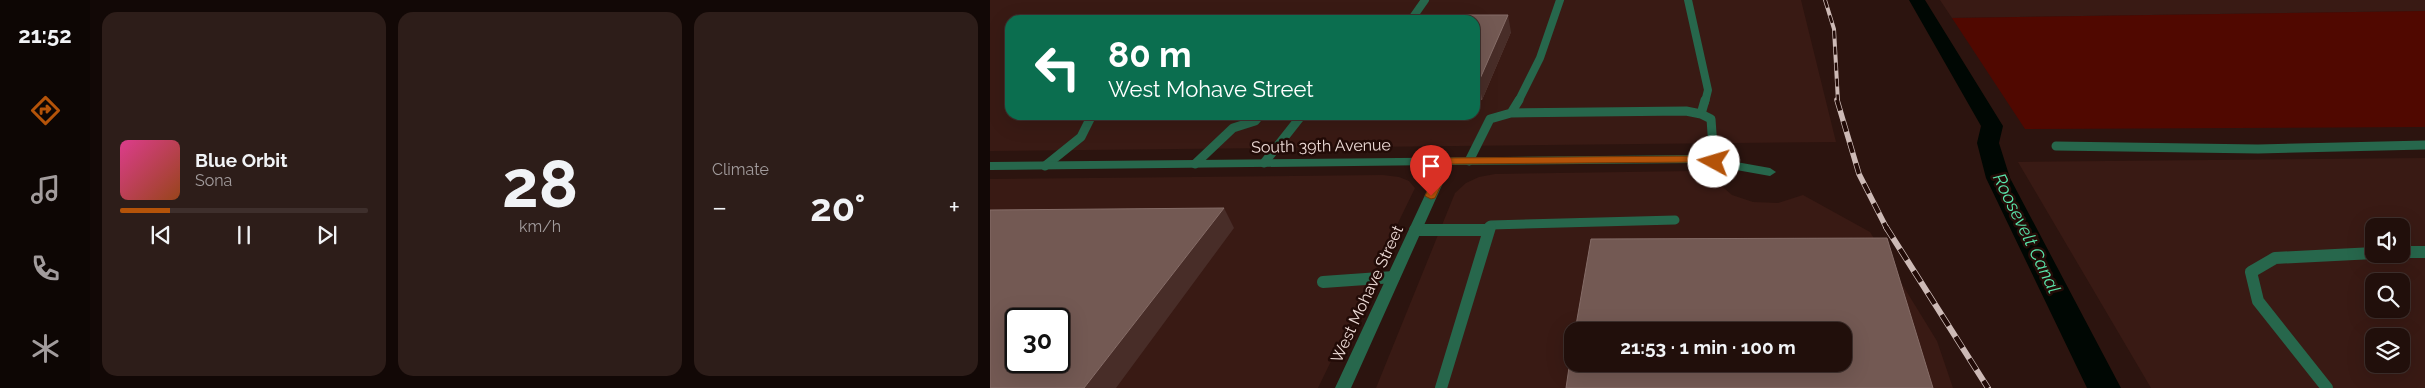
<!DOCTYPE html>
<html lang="en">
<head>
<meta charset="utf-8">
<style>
	:root { --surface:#210f0b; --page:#2d1d19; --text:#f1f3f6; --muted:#a29c9d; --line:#3e2f2c; --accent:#b45309 }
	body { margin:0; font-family:Raleway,sans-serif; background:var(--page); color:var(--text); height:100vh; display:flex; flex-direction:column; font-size:19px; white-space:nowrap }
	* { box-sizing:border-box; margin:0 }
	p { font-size:16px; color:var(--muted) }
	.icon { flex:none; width:28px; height:28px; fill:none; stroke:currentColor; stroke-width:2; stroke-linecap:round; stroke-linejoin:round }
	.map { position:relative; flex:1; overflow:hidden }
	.sheet { display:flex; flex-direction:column; gap:12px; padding:12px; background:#120806; width:900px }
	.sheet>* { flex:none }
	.top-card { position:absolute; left:15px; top:15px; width:475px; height:105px; border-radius:15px; box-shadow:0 5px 20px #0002,0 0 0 1px var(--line); background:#0b6e4f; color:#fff; overflow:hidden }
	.fabs { position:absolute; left:1375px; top:218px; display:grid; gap:10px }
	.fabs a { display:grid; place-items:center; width:45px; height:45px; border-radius:10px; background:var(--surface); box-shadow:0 5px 20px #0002,0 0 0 1px var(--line); font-size:25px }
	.speed { position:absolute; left:15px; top:308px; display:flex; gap:10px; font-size:25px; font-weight:700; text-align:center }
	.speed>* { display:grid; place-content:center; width:65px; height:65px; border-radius:50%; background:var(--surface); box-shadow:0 5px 20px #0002,0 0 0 1px var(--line); line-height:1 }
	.speed .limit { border:2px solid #111; border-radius:8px; background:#fff; color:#111 }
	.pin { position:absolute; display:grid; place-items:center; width:42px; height:42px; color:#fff; margin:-51px -21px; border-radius:50% 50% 50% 0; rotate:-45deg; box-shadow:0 0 5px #0007 }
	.pin .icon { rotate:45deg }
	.me { position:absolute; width:55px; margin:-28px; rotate:276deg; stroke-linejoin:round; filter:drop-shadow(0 0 4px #0008) }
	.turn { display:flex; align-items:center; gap:18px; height:105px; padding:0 20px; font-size:22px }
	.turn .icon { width:65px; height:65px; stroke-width:2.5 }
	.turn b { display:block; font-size:35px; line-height:42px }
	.big { font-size:38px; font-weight:700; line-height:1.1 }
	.sheet .widget { flex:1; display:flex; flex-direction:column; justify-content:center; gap:8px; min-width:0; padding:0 18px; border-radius:15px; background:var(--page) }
	.sheet .dial { align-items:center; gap:0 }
	.dial b { font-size:65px; line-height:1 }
	.song { display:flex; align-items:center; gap:15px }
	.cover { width:60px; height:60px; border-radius:8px; background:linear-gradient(135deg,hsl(330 70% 55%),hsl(20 70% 35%)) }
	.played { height:5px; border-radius:2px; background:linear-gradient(90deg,var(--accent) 20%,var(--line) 20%) }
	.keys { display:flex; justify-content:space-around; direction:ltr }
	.heat { display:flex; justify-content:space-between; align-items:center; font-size:28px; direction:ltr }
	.sheet .tiles { flex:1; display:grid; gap:12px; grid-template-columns:repeat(3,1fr) }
	.trip { position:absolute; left:574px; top:322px; width:288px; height:50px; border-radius:15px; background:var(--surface); box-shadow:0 5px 20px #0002,0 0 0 1px var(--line); font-weight:700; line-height:50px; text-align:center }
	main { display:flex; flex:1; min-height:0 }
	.menu { display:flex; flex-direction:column; width:90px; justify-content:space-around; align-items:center; background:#0d0604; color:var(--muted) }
	.menu .icon { width:35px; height:35px }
	.menu .on { color:var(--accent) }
	.menu b { font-size:22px; color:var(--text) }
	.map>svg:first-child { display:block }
</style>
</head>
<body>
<main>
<nav class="menu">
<b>21:52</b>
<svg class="icon on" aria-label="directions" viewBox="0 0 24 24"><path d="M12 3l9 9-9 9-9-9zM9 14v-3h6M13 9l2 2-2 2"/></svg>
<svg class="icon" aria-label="music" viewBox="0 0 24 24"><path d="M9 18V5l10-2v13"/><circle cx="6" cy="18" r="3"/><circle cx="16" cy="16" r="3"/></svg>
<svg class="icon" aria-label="phone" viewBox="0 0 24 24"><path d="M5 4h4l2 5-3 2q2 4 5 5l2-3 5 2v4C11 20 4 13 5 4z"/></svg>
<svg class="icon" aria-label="climate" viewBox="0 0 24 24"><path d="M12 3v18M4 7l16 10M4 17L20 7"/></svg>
</nav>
<section class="sheet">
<div class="tiles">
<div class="widget">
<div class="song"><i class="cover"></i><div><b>Blue Orbit</b><p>Sona</p></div></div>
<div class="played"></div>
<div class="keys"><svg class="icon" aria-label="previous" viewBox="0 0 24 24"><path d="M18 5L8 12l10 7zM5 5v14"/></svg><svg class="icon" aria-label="pause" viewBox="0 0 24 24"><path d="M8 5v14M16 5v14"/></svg><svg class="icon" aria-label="next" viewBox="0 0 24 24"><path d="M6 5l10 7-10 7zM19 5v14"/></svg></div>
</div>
<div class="widget dial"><b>28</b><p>km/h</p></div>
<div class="widget"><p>Climate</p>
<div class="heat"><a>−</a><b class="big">20°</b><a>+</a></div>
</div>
</div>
</section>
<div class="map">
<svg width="1435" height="388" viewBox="0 0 1435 388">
	<rect width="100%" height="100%" fill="#2c140f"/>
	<path fill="#391a14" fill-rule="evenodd" d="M0,0H811L846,142L0,151ZM20,20H485V115H20Z
		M950,0H1435V11L962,18Z
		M1435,158V388H1161L1028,162ZM1384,226H1411V254H1384ZM1384,281H1411V309H1384ZM1384,336H1411V364H1384Z
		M705,171L720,176L742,195L763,202L788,203L813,195L880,232L947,341L963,388H386L465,193L476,183L489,177L505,174ZM582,331H852V364H582Z
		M393,175L409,177L419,181L425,188L328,388H0V179ZM26,319H69V361H26Z"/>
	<path fill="#500800" d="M1435,11V127L1035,129L962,18Z"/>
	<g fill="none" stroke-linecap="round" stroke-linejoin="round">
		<path fill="#000703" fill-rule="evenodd" d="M919,0H935L1013,126L1009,143L1020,178L1131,388H1097L996,178L987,143L991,126Z"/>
		<path stroke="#27674c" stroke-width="8" d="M698,0L718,90L715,102
			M421,20L435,0
			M528,102L550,58L570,0"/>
		<path stroke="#27674c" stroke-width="9" d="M521,113L529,100
			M711,114L715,100
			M1066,146L1268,149L1435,145
			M479,161L500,119L521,113L696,111L711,114L721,119L724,162
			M274,163L312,115
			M205,164L243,128L265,121L270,115
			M55,166L91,137L102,115
			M500,229L501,225L685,220"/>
		<path stroke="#27674c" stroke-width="12" d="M425,230H499
			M1411,252H1435
			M333,282L404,277
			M451,388L500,227
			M1337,388L1268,301L1261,272L1285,258L1384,253"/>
		<path fill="#27674c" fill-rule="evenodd" d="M707,155L780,168L786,172L780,176L707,163L461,165L361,388H345L449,165L0,170V162Z"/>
		<g stroke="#cdbab6" stroke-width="4">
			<path id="rail-far2" d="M835,0L844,29L848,102"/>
		</g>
		<g stroke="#cdbab6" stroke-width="5.5">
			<path id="rail-far1" d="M847,100L869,174L897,229"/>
		</g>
		<g stroke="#cdbab6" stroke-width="6">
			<path id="rail" d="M896,227L998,388"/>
		</g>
		<use href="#rail-far2" stroke="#220b07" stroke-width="2.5" stroke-dasharray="8" stroke-linecap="butt"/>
		<use href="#rail-far1" stroke="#220b07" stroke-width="4" stroke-dasharray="11" stroke-linecap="butt"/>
		<use href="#rail" stroke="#220b07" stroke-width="4.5" stroke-dasharray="13" stroke-linecap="butt"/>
	</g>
	<path fill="#644943" d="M485,20L521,32L492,100H485Z
		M351,115H379L376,119H353Z"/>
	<path fill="#482d28" d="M518,15L521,32L492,100L489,81Z
		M375,115H379L376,119Z
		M234,208L244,228L126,388H94Z"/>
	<path fill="#735953" stroke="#866d68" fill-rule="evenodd" d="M449,15H518L489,81H485V20H446Z
		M234,208L94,388H0V210ZM26,319H69V361H26Z
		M897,238L943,388H576L582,347V364H852V331H585L601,239Z"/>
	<path fill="#b45309" stroke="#753606" d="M707,156L727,160L729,162L724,165L707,162L461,164L445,198L441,199L435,196L452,161L457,158Z"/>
	<g text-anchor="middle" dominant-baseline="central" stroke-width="5" stroke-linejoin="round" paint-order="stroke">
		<g font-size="16" fill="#eddbd7" stroke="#220b07">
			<text transform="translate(331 146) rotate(-1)">South 39th Avenue</text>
			<text transform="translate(377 294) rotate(-65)">West Mohave Street</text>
		</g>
		<g font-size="18" font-style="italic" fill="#5ae5ab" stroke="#220b07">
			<text transform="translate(1037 233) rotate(64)">Roosevelt Canal</text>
		</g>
	</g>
</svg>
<div class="fabs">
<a><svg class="icon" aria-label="sound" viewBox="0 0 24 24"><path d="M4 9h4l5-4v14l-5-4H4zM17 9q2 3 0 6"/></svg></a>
<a><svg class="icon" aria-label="search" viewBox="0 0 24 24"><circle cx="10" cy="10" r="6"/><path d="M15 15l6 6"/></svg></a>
<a><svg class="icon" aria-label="layers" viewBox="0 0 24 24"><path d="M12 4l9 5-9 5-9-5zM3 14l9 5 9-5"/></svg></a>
</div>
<div class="speed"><div class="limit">30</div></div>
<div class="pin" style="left:441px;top:196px;background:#d93025"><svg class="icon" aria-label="arrive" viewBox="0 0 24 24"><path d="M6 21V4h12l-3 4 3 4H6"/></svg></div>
<svg class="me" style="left:724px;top:162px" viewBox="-20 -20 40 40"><circle r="19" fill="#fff"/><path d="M0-13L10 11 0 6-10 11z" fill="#b45309"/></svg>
<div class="trip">21:53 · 1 min · 100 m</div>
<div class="top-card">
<div class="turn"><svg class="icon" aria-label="left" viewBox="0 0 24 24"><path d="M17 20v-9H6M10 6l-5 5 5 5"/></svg><div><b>80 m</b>West Mohave Street</div></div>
</div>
</div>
</main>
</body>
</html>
